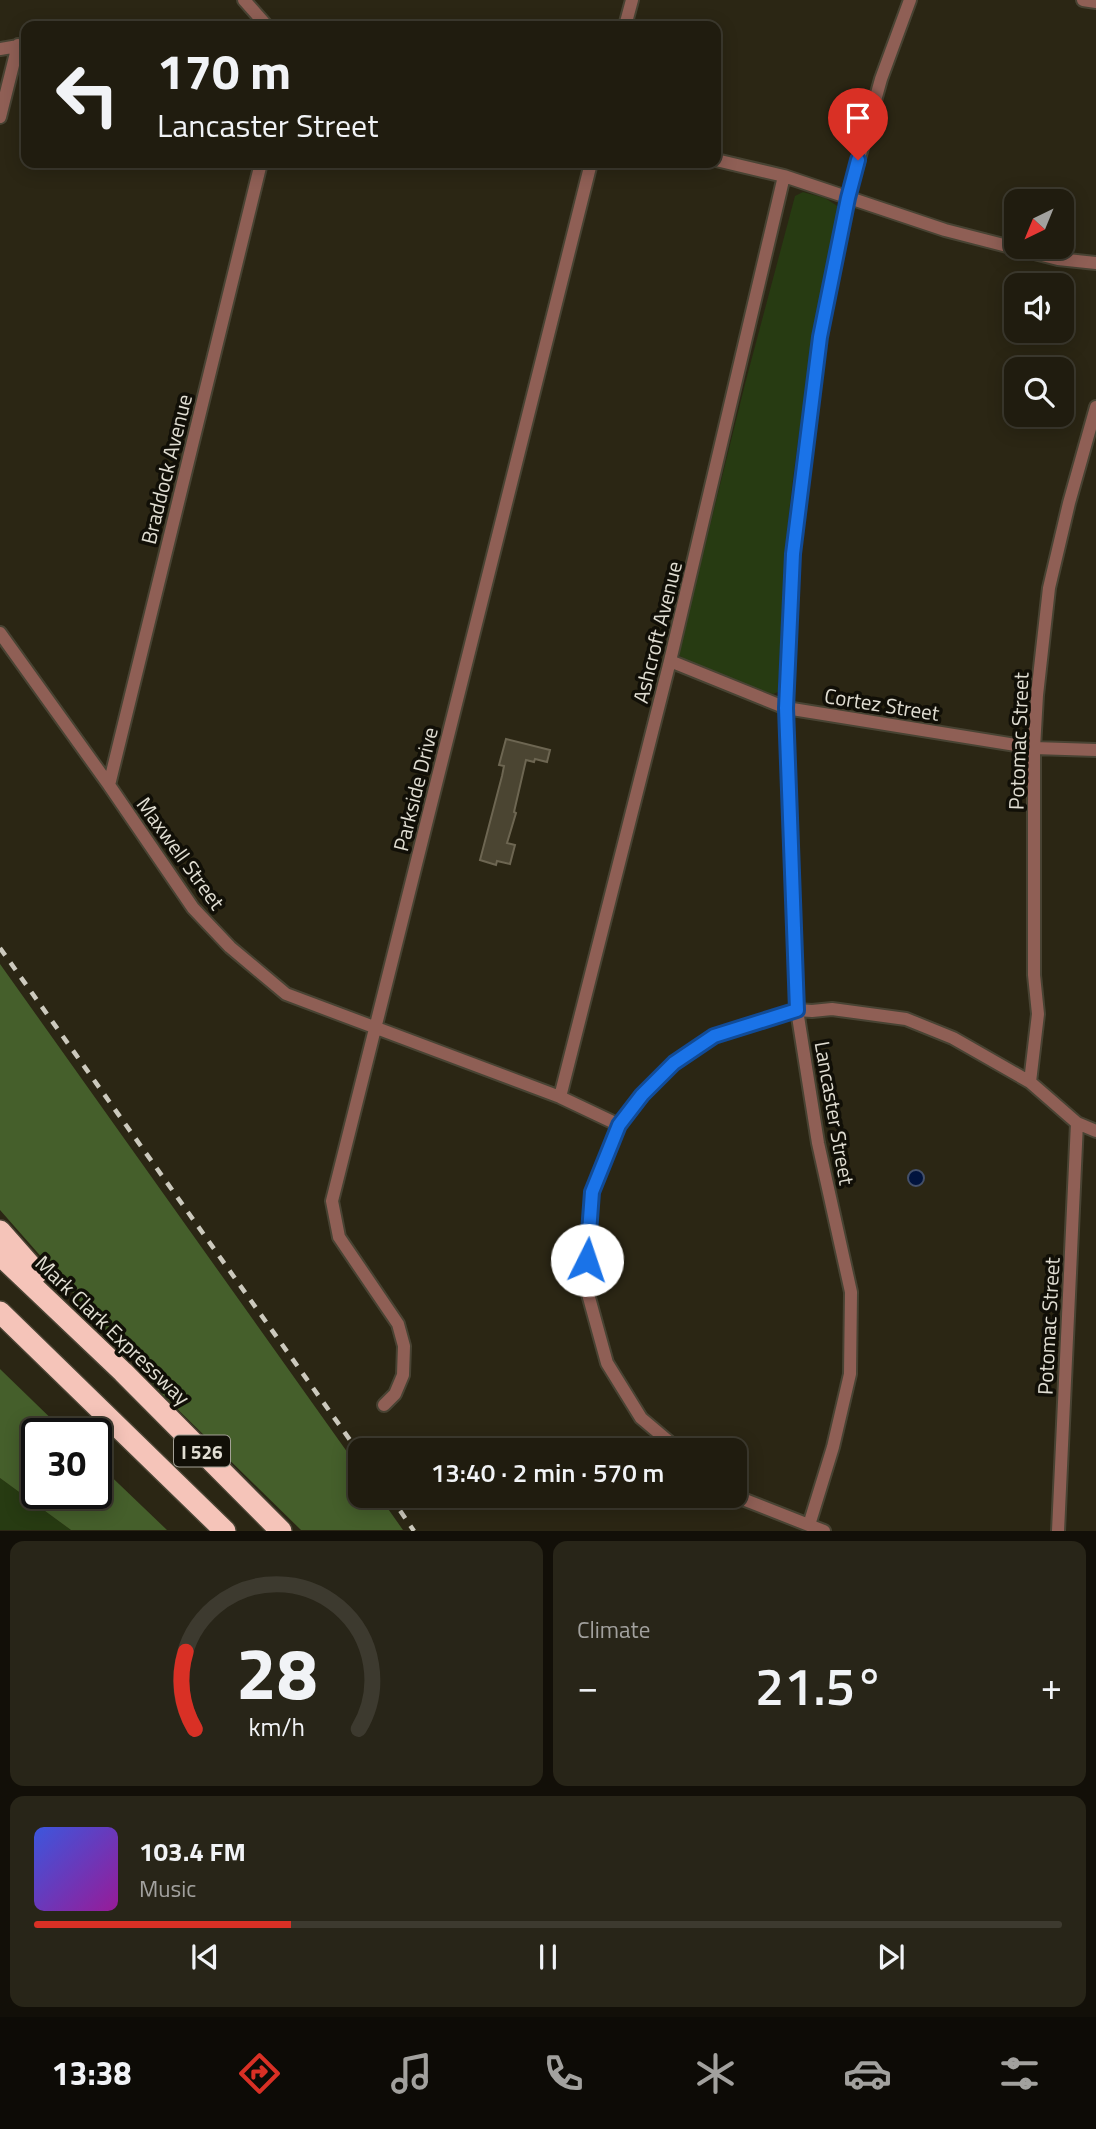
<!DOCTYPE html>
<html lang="en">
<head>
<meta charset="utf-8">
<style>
	:root { --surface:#201c0f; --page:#282518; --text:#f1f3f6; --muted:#a2a19e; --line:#3d3a2f; --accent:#d93025 }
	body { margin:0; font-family:"Titillium Web",sans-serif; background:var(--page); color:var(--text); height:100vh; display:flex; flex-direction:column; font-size:26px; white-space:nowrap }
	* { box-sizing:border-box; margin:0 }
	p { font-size:23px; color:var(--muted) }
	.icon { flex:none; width:38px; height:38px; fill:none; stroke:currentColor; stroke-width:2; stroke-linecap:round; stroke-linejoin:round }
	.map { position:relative; height:1531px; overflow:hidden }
	.panel { display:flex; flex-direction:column; gap:10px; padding:10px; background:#120f08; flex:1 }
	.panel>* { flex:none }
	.banner { position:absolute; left:21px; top:21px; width:700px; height:147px; border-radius:14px; box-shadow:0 4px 18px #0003,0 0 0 2px var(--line); background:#201c0f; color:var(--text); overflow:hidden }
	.needle { width:46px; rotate:223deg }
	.buttons { position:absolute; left:1004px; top:189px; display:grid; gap:14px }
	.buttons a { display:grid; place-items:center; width:70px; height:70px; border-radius:14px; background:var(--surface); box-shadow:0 4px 18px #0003,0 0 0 2px var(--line); font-size:35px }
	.speed { position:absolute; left:21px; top:1418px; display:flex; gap:14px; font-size:35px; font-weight:700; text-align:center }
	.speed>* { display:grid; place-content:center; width:91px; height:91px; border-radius:50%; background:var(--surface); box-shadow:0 4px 18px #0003,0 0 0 2px var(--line); line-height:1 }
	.speed .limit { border:4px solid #111; border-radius:10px; background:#fff; color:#111 }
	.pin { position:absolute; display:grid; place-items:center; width:60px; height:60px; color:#fff; margin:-72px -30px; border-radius:50% 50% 50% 0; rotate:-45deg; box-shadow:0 0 7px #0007 }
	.pin .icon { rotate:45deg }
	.me { position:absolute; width:77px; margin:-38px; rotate:4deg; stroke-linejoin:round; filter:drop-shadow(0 0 5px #0008) }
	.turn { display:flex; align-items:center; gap:24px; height:147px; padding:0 21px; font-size:32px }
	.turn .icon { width:91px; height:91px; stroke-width:2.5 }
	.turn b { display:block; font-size:49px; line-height:60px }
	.big { font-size:52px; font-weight:600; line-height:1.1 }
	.panel .card { flex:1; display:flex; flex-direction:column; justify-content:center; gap:10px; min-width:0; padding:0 24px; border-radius:14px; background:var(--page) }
	.panel .dial { align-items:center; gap:0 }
	.dial svg { height:182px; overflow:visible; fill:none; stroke:var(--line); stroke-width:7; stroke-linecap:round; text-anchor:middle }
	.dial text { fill:var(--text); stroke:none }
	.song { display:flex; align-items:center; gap:21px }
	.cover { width:84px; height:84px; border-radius:10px; background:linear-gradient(135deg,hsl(230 70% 55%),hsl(300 70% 35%)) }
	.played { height:7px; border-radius:4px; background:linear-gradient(90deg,var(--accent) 25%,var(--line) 25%) }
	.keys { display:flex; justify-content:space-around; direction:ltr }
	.heat { display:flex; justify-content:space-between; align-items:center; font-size:38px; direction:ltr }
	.panel .tiles { flex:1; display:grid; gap:10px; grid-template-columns:1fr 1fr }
	.card:last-child { grid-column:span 2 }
	.trip { position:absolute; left:348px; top:1438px; width:399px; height:70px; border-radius:14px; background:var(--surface); box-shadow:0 4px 18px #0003,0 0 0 2px var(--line); font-weight:600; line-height:70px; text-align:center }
	.menu { display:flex; height:112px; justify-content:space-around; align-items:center; background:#0d0b06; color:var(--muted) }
	.menu .icon { width:49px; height:49px }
	.menu .selected { color:var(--accent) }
	.menu b { font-size:32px; color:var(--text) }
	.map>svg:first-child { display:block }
</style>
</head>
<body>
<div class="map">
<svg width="1096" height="1531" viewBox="0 0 1096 1531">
	<rect width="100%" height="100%" fill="#2b2614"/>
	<path fill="#273b12" d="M803,192L825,198L839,207C823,292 806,378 795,464C784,540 782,616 778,692L773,694L697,669L680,656L679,651L745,384L795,196Z
		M0,1478L71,1530H0Z"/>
	<path fill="#455f2b" d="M0,964L360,1470V1496H379L403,1530H301L162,1394L0,1210Z
		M0,1369L66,1433H37V1493H96V1462L167,1530H71L0,1478Z"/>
	<path fill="#01133d" stroke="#44506a" stroke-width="2" d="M908 1178a8 8 0 1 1 16 0a8 8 0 1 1-16 0Z"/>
	<path fill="#4b4532" stroke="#6d6652" stroke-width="2" d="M506,739L550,750L547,762L535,759L534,762L526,760L514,812L516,813L507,843L515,845L510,864L497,861L496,865L480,860L502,776L504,766L499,765Z"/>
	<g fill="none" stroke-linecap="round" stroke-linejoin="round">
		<g stroke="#484333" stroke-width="16">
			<path id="minor" d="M244,0L267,26
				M1083,0L1096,2
				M625,26L632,0
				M0,49L24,45
				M0,117L18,45
				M716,160L784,176L945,230L1058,259L1096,263
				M0,633L109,785L193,908L230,947L286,994L560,1097L619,1125
				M670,661L786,708L1034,748L1096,750
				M109,785L261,163
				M1030,1082L1038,1014L1034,975V748L1037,695L1049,588L1069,503L1096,407
				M560,1097L670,661L784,176
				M384,1405L395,1394L403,1375L404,1346L398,1324L339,1237L332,1201L591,163
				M680,1451L641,1418L607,1363L585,1283L592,1192L619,1125L643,1095L674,1063L714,1036L797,1010L812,1011L832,1009L906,1019L953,1038L1030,1082L1077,1123L1096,1131
				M735,1494L740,1498L824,1531
				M809,1525L833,1447L850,1374L851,1292L818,1143L797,1010L786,708L793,554L820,337L848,198L881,79L910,0
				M1058,1531L1077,1123"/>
		</g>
		<g stroke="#484333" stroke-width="24">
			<path id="motorway" d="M0,1231L37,1273
				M0,1255L123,1372L281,1531
				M0,1312L225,1531"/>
		</g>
		<use href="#minor" stroke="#8f5f55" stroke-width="12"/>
		<use href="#motorway" stroke="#f5c4b9" stroke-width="21"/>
		<path stroke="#ccc9bd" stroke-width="4.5" stroke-dasharray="9 9" stroke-linecap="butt" d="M0,948L360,1454
			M390,1496L414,1531"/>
	</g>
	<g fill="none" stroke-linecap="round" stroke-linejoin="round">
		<g stroke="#114b97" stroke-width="18">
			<path id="route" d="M587,1260L592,1192L619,1125L642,1095L674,1063L714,1036L797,1010L786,708L793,554L820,337L848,198L858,160"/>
		</g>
		<use href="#route" stroke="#1a73e8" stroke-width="12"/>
	</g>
	<g text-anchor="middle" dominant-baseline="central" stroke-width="7" stroke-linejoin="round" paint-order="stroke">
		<rect fill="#110f07" stroke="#a3a096" stroke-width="2" x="174" y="1435.5" width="56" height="31" rx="5"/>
		<g font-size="19" font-weight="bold" fill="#e1ded3">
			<text x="202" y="1451">I 526</text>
		</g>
		<g font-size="21" fill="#e1ded3" stroke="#110f07">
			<text transform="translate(166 469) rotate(-76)">Braddock Avenue</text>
			<text transform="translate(657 632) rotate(-76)">Ashcroft Avenue</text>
			<text transform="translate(882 704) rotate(9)">Cortez Street</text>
			<text transform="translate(1018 741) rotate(-88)">Potomac Street</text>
			<text transform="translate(415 789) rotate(-76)">Parkside Drive</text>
			<text transform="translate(181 853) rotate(54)">Maxwell Street</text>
			<text transform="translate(835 1113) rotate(80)">Lancaster Street</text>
			<text transform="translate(1048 1326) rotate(-87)">Potomac Street</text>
			<text transform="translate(113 1330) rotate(44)">Mark Clark Expressway</text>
		</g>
	</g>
</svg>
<div class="buttons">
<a><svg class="needle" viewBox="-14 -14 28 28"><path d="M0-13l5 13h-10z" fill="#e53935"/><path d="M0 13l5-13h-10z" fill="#a2a19e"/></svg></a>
<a><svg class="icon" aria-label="sound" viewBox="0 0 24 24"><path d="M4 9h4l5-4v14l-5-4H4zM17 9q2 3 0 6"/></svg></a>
<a><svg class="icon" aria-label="search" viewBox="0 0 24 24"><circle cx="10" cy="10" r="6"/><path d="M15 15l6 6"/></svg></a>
</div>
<div class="speed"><div class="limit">30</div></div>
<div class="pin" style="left:858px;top:160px;background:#d93025"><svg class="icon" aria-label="arrive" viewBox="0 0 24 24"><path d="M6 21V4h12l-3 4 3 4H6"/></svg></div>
<svg class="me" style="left:587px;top:1260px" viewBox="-20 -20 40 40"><circle r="19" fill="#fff"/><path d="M0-13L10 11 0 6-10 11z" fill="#1a73e8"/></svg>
<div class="trip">13:40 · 2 min · 570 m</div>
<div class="banner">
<div class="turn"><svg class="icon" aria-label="left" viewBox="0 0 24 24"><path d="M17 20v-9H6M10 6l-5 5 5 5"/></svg><div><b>170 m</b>Lancaster Street</div></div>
</div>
</div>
<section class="panel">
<div class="tiles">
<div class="card dial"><svg viewBox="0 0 100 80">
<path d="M14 69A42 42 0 1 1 86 69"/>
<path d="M14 69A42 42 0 0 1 10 35" stroke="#d93025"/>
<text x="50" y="56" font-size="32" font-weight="700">28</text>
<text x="50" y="72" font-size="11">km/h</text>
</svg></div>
<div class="card"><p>Climate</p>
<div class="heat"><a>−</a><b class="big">21.5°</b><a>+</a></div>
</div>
<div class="card">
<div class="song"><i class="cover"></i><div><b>103.4 FM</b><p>Music</p></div></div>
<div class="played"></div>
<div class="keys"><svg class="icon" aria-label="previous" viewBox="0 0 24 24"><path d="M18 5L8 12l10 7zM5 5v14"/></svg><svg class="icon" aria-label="pause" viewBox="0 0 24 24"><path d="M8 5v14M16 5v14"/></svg><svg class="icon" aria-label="next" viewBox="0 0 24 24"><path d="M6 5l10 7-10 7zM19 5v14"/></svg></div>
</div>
</div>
</section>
<nav class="menu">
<b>13:38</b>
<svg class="icon selected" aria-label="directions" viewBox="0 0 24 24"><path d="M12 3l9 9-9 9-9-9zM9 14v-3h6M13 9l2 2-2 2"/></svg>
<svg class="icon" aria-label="music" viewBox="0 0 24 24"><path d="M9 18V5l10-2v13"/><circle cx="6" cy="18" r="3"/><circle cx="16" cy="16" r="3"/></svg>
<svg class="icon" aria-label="phone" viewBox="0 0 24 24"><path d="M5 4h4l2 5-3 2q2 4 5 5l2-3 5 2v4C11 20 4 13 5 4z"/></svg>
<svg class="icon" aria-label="climate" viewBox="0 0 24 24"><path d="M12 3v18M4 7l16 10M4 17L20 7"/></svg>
<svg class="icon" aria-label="car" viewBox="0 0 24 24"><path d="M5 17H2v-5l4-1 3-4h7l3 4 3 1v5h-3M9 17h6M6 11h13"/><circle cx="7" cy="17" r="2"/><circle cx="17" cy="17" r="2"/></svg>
<svg class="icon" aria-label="filters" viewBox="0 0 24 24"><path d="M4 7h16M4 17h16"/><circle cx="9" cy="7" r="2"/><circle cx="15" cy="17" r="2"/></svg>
</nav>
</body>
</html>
